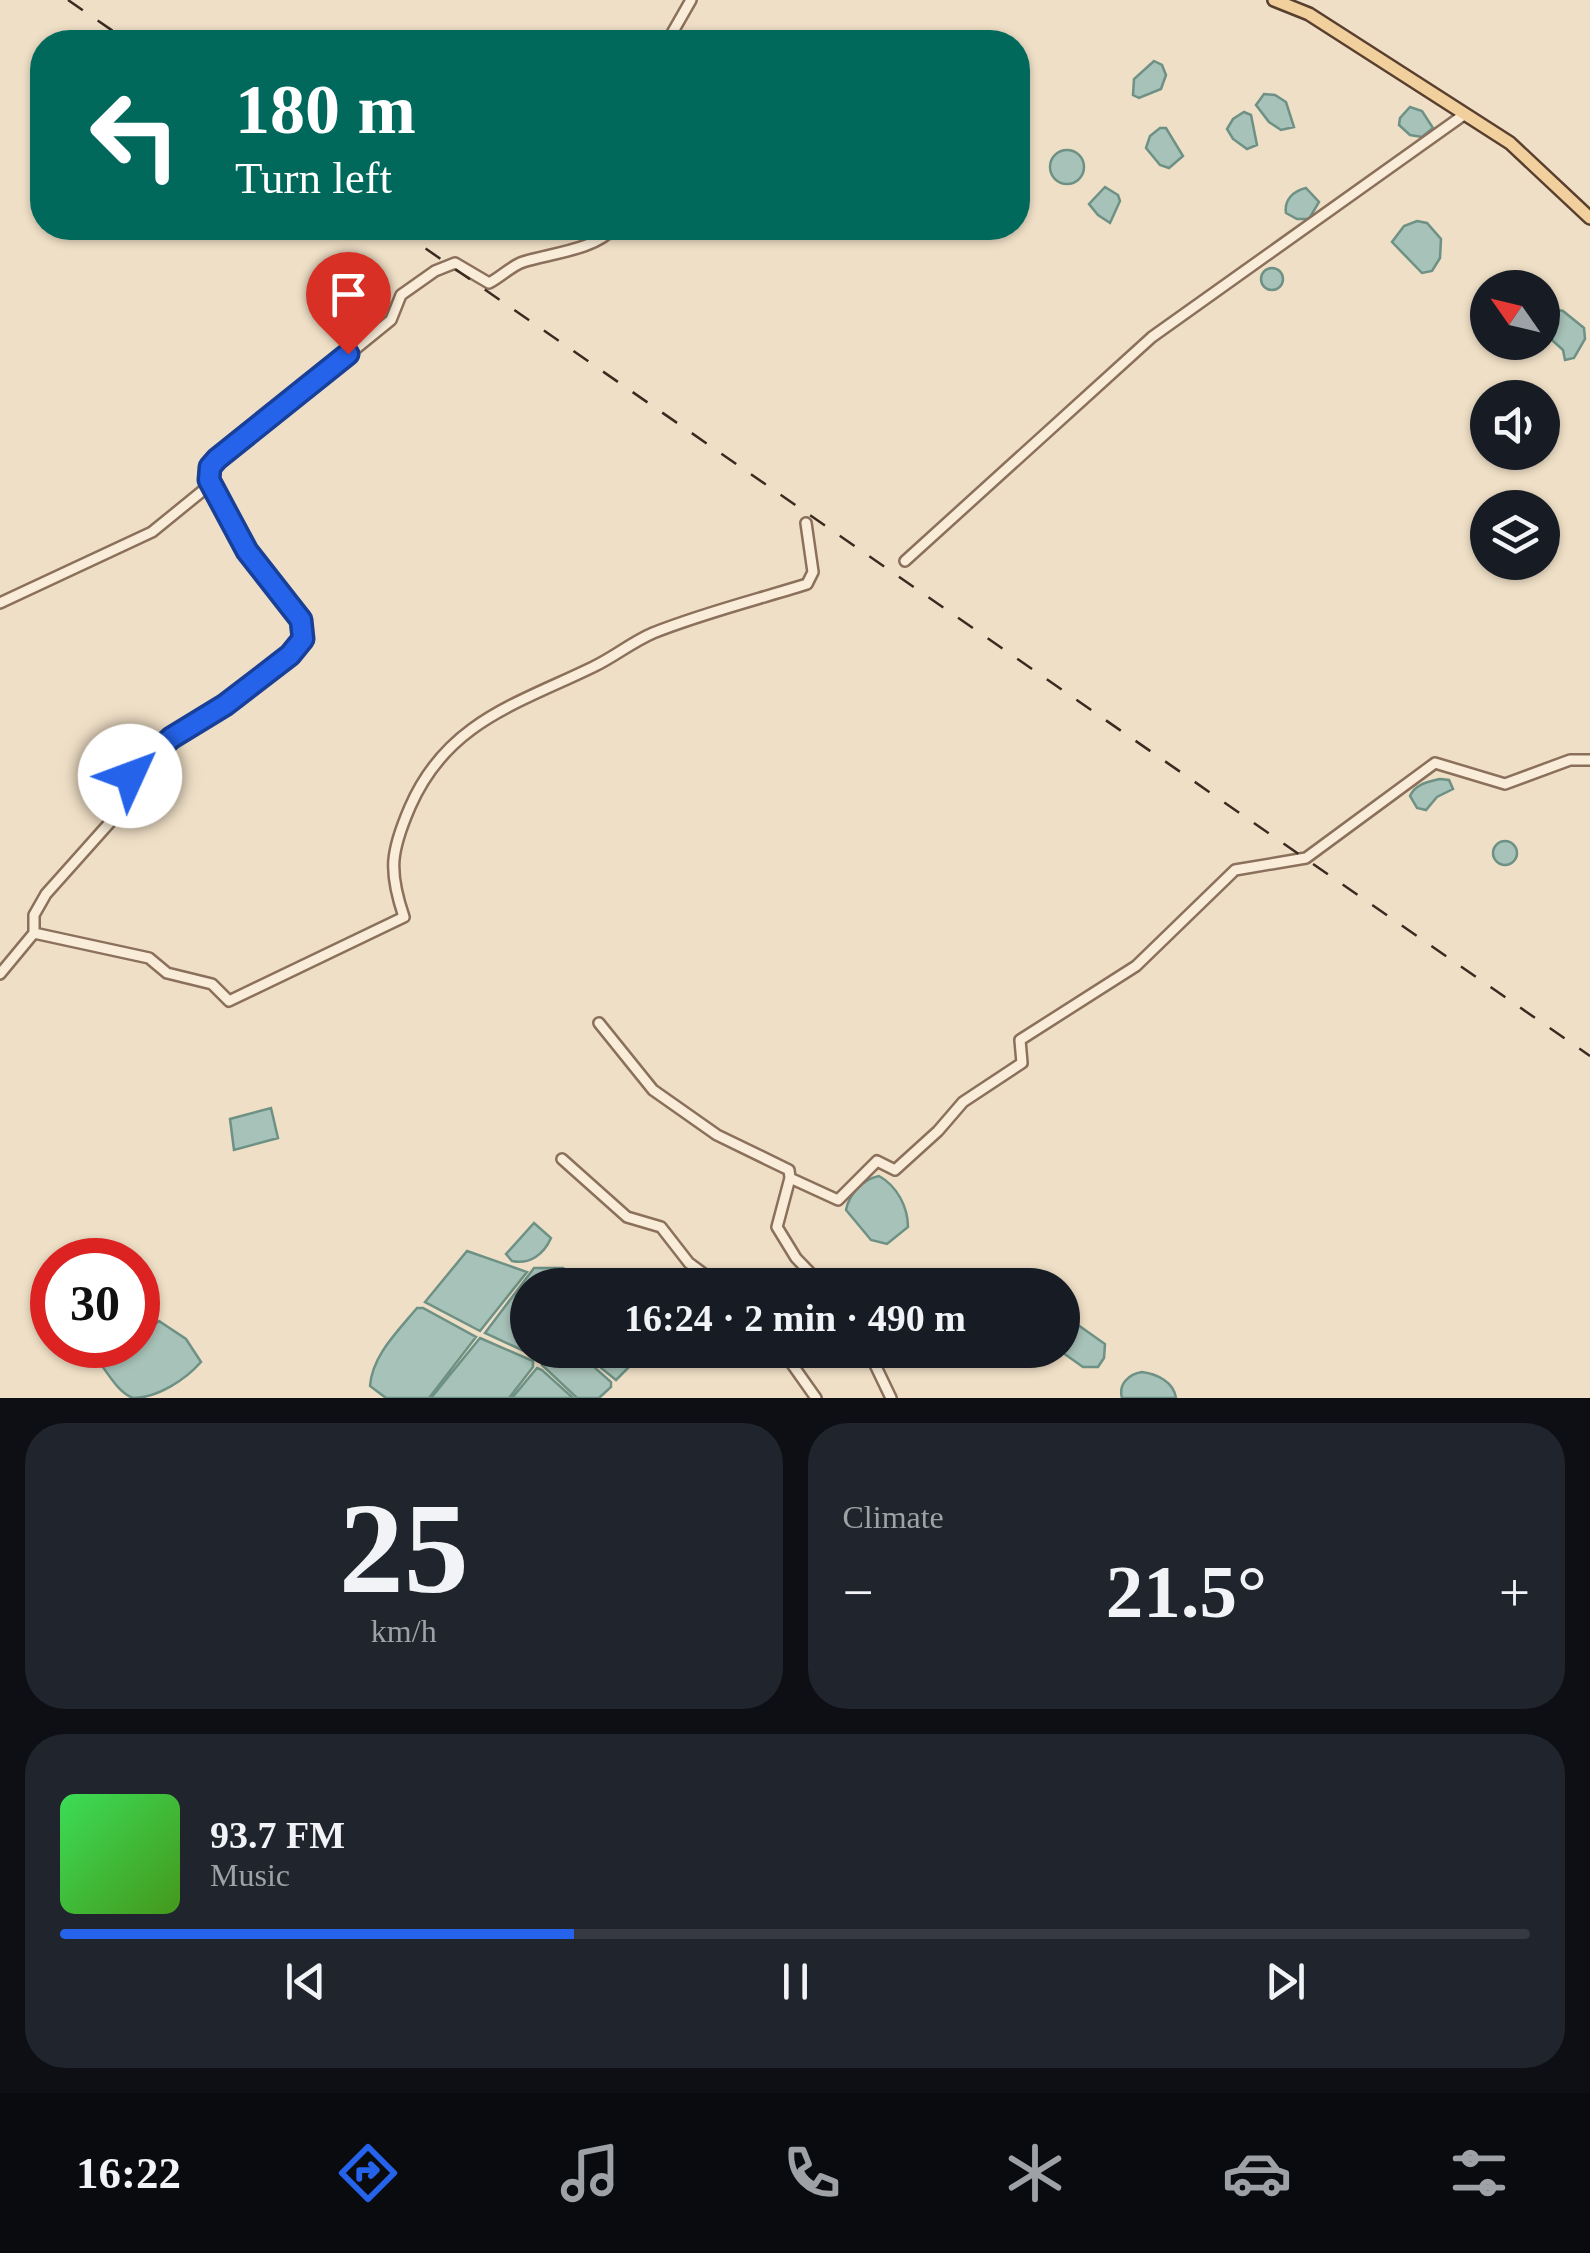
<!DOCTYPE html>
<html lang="en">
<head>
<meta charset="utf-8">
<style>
	:root { --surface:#171b24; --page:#20242c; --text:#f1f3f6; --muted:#9ea1a6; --line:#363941; --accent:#2563eb }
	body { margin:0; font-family:"Times New Roman",serif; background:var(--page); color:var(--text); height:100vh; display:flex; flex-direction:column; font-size:38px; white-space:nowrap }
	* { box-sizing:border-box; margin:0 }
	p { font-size:32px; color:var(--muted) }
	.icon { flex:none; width:55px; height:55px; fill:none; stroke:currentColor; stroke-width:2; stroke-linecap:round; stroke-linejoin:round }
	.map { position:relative; height:1398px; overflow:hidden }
	.drawer { display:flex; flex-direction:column; gap:25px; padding:25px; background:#0d0f14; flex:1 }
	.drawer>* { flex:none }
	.banner { position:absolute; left:30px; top:30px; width:1000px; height:210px; border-radius:40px; box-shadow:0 2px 8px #0004; background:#00695c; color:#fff; overflow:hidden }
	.needle { width:65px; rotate:304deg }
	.buttons { position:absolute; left:1470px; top:270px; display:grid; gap:20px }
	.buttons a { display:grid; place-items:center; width:90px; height:90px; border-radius:50%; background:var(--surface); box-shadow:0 2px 8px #0004; font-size:50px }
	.speed { position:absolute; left:30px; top:1238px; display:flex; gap:20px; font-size:50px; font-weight:700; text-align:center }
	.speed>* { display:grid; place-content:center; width:130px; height:130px; border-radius:50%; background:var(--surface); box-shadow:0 2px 8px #0004; line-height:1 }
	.speed .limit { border:15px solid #d22; background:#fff; color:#111 }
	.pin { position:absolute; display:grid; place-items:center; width:85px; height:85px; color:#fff; margin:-102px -42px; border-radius:50% 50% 50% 0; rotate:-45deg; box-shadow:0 0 10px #0007 }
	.pin .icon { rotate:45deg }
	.me { position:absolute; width:110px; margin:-55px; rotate:47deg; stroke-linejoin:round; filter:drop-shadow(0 0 8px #0008) }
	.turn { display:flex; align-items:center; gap:35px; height:210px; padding:0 40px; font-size:45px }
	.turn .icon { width:130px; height:130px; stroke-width:2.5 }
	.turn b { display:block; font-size:70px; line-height:85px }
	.big { font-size:75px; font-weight:800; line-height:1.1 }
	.drawer .widget { flex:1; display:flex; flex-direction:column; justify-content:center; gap:15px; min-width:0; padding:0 35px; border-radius:40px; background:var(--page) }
	.drawer .dial { align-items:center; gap:0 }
	.dial b { font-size:130px; line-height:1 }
	.song { display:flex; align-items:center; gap:30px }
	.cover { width:120px; height:120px; border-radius:15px; background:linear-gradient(135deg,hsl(130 70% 55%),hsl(100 70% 35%)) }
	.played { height:10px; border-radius:5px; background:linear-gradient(90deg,var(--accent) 35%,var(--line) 35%) }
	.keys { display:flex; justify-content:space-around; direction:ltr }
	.heat { display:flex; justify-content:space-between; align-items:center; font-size:55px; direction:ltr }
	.drawer .tiles { flex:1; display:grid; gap:25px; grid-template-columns:1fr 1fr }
	.widget:last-child { grid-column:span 2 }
	.trip { position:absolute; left:510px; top:1268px; width:570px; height:100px; border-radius:50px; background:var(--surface); box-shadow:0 2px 8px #0004; font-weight:800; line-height:100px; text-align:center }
	.tabs { display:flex; height:160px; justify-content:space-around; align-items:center; background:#090b0e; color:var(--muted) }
	.tabs .icon { width:70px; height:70px }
	.tabs .active { color:var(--accent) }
	.tabs b { font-size:45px; color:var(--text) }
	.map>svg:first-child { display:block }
</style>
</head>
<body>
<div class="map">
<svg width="1590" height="1398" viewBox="0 0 1590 1398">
	<rect width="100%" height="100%" fill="#efdfc6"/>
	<path fill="#a7c2b8" stroke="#6e9185" stroke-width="2.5" d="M1154,61L1162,65L1166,75L1161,89L1139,98L1133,95L1134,79Z
		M1264,94L1275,95L1286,102L1294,127L1281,130L1269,122L1256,105Z
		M1410,107L1422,111L1433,128L1422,137L1410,135L1399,125L1400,118Z
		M1244,112L1251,115L1257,145L1247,149L1233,139L1227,129L1233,119Z
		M1160,128H1166L1183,156L1169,168L1160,165L1146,148L1150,136Z
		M1050 167a17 17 0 1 1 34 0a17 17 0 1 1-34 0Z
		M1105,187L1118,195L1120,201L1110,223L1098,215L1089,204Z
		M1306,188L1319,202L1309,219H1297L1286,213C1284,200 1293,191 1306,188Z
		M1417,221L1427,223L1441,239L1440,258L1432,271L1422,273L1392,242L1404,226Z
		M1261 279a11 11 0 1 1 22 0a11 11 0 1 1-22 0Z
		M1549,308L1563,311L1584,328L1585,339L1574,358L1565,360L1563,350L1543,332V309Z
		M1440,779L1449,780L1453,789L1437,797L1426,810L1417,808L1410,796C1415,784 1428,782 1440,779Z
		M1493 853a12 12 0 1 1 24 0a12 12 0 1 1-24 0Z
		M271,1108L278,1138L234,1150L230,1119Z
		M879,1176C897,1186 908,1207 908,1227L887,1244L871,1240L846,1210C849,1194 863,1179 879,1176Z
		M534,1223L551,1238C544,1254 530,1265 512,1261L506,1254Z
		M467,1251L527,1272L480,1331L425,1302Z
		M534,1268H563L590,1285H528V1350H549L537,1357L485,1333Z
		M417,1308H423L476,1337L429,1398H386L370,1386C372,1356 397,1332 417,1308Z
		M1071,1320L1105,1344L1104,1358L1098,1367H1083L1059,1350H1062L1063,1334Z
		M159,1321L186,1339L201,1362C186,1379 158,1398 133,1398C119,1393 109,1375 100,1363L126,1345H138V1337Z
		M480,1338L533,1361V1367L509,1398H431Z
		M552,1350H575L611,1382V1387L599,1398H577L542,1365Z
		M579,1350H646L616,1380Z
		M537,1368L542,1370L573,1398H512Z
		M1142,1372C1157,1374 1174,1382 1176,1398H1122C1118,1384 1129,1374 1142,1372Z"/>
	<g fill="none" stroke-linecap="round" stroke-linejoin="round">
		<g stroke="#8b705b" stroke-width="14">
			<path id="minor" d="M667,42L691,0
				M905,561L1152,337L1465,114
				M0,603L152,532L211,484
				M34,933V915L46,894L121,810L132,820L159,809L129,776L171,738L210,716L295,650L303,639L301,620L255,563L209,479L210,467L391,320L401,295L435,271L455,263L489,283C501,277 511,266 523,262C548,254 598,249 613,228
				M0,974L34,933L149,958L167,973L212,984L229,1001L404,917C388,870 391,851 410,807C447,722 517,704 593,667C614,657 632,642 653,633C703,613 756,600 807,584L813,572L806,523
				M599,1023L653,1090L717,1135L789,1170L790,1178L777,1227L796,1258L822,1285
				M562,1159L627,1217L661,1227L689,1263L719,1285
				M790,1178L838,1200L877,1161L895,1170L938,1131L963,1102L1022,1063L1020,1040L1136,966L1235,870L1306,858L1435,763L1505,784L1570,760H1590
				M782,1350L816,1398
				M868,1350L891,1398"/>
		</g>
		<g stroke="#593f2f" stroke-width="16">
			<path id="major" d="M1274,0L1309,14L1510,143L1590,218"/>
		</g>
		<use href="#minor" stroke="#f9edda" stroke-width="9"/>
		<use href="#major" stroke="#f2d09e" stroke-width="11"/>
		<path stroke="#3b2a1f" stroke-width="2.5" stroke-dasharray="18 18" stroke-linecap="butt" d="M68,0L129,42
			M396,228L1590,1056"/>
	</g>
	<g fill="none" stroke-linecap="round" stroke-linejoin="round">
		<g stroke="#184099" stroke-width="25">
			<path id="route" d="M130,776L171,738L225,705L290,655L303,639L301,620L247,551L209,480L210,467L217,459L348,354"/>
		</g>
		<use href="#route" stroke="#2563eb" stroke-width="18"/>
	</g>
</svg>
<div class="buttons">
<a><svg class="needle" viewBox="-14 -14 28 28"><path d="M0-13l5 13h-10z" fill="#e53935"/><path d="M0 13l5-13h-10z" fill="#9ea1a6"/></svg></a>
<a><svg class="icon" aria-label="sound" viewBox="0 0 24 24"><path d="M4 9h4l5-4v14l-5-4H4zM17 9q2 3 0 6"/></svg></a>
<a><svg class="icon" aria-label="layers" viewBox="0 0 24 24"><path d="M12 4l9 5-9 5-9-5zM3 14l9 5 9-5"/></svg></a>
</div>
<div class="speed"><div class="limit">30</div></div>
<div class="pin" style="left:348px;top:354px;background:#d93025"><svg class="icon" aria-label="arrive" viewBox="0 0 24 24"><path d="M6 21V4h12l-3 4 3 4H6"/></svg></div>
<svg class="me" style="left:130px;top:776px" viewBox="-20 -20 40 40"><circle r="19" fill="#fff"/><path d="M0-13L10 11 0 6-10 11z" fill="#2563eb"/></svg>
<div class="trip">16:24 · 2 min · 490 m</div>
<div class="banner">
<div class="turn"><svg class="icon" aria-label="left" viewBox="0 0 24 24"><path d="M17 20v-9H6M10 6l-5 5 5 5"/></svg><div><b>180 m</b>Turn left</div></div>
</div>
</div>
<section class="drawer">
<div class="tiles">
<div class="widget dial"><b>25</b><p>km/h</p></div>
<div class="widget"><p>Climate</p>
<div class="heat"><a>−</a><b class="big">21.5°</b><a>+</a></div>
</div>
<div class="widget">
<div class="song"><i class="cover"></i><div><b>93.7 FM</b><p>Music</p></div></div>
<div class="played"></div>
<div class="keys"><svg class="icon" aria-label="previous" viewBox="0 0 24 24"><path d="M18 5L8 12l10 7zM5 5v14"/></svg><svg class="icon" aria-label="pause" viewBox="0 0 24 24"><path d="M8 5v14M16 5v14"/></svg><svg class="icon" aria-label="next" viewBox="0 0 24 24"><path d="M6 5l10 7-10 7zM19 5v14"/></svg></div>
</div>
</div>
</section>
<nav class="tabs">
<b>16:22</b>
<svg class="icon active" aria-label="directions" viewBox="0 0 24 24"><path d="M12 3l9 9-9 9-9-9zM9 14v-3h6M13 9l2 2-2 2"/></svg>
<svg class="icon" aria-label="music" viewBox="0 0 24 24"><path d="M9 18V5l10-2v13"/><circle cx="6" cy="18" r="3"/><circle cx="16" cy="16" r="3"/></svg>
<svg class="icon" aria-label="phone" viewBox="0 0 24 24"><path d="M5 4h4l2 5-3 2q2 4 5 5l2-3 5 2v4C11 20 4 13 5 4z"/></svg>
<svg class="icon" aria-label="climate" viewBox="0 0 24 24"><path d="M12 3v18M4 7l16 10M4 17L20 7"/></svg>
<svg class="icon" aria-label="car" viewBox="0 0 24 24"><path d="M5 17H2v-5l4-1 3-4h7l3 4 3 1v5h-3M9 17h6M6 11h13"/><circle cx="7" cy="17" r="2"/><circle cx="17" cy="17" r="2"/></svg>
<svg class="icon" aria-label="filters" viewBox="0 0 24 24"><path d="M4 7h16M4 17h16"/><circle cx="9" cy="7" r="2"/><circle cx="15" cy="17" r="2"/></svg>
</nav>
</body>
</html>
